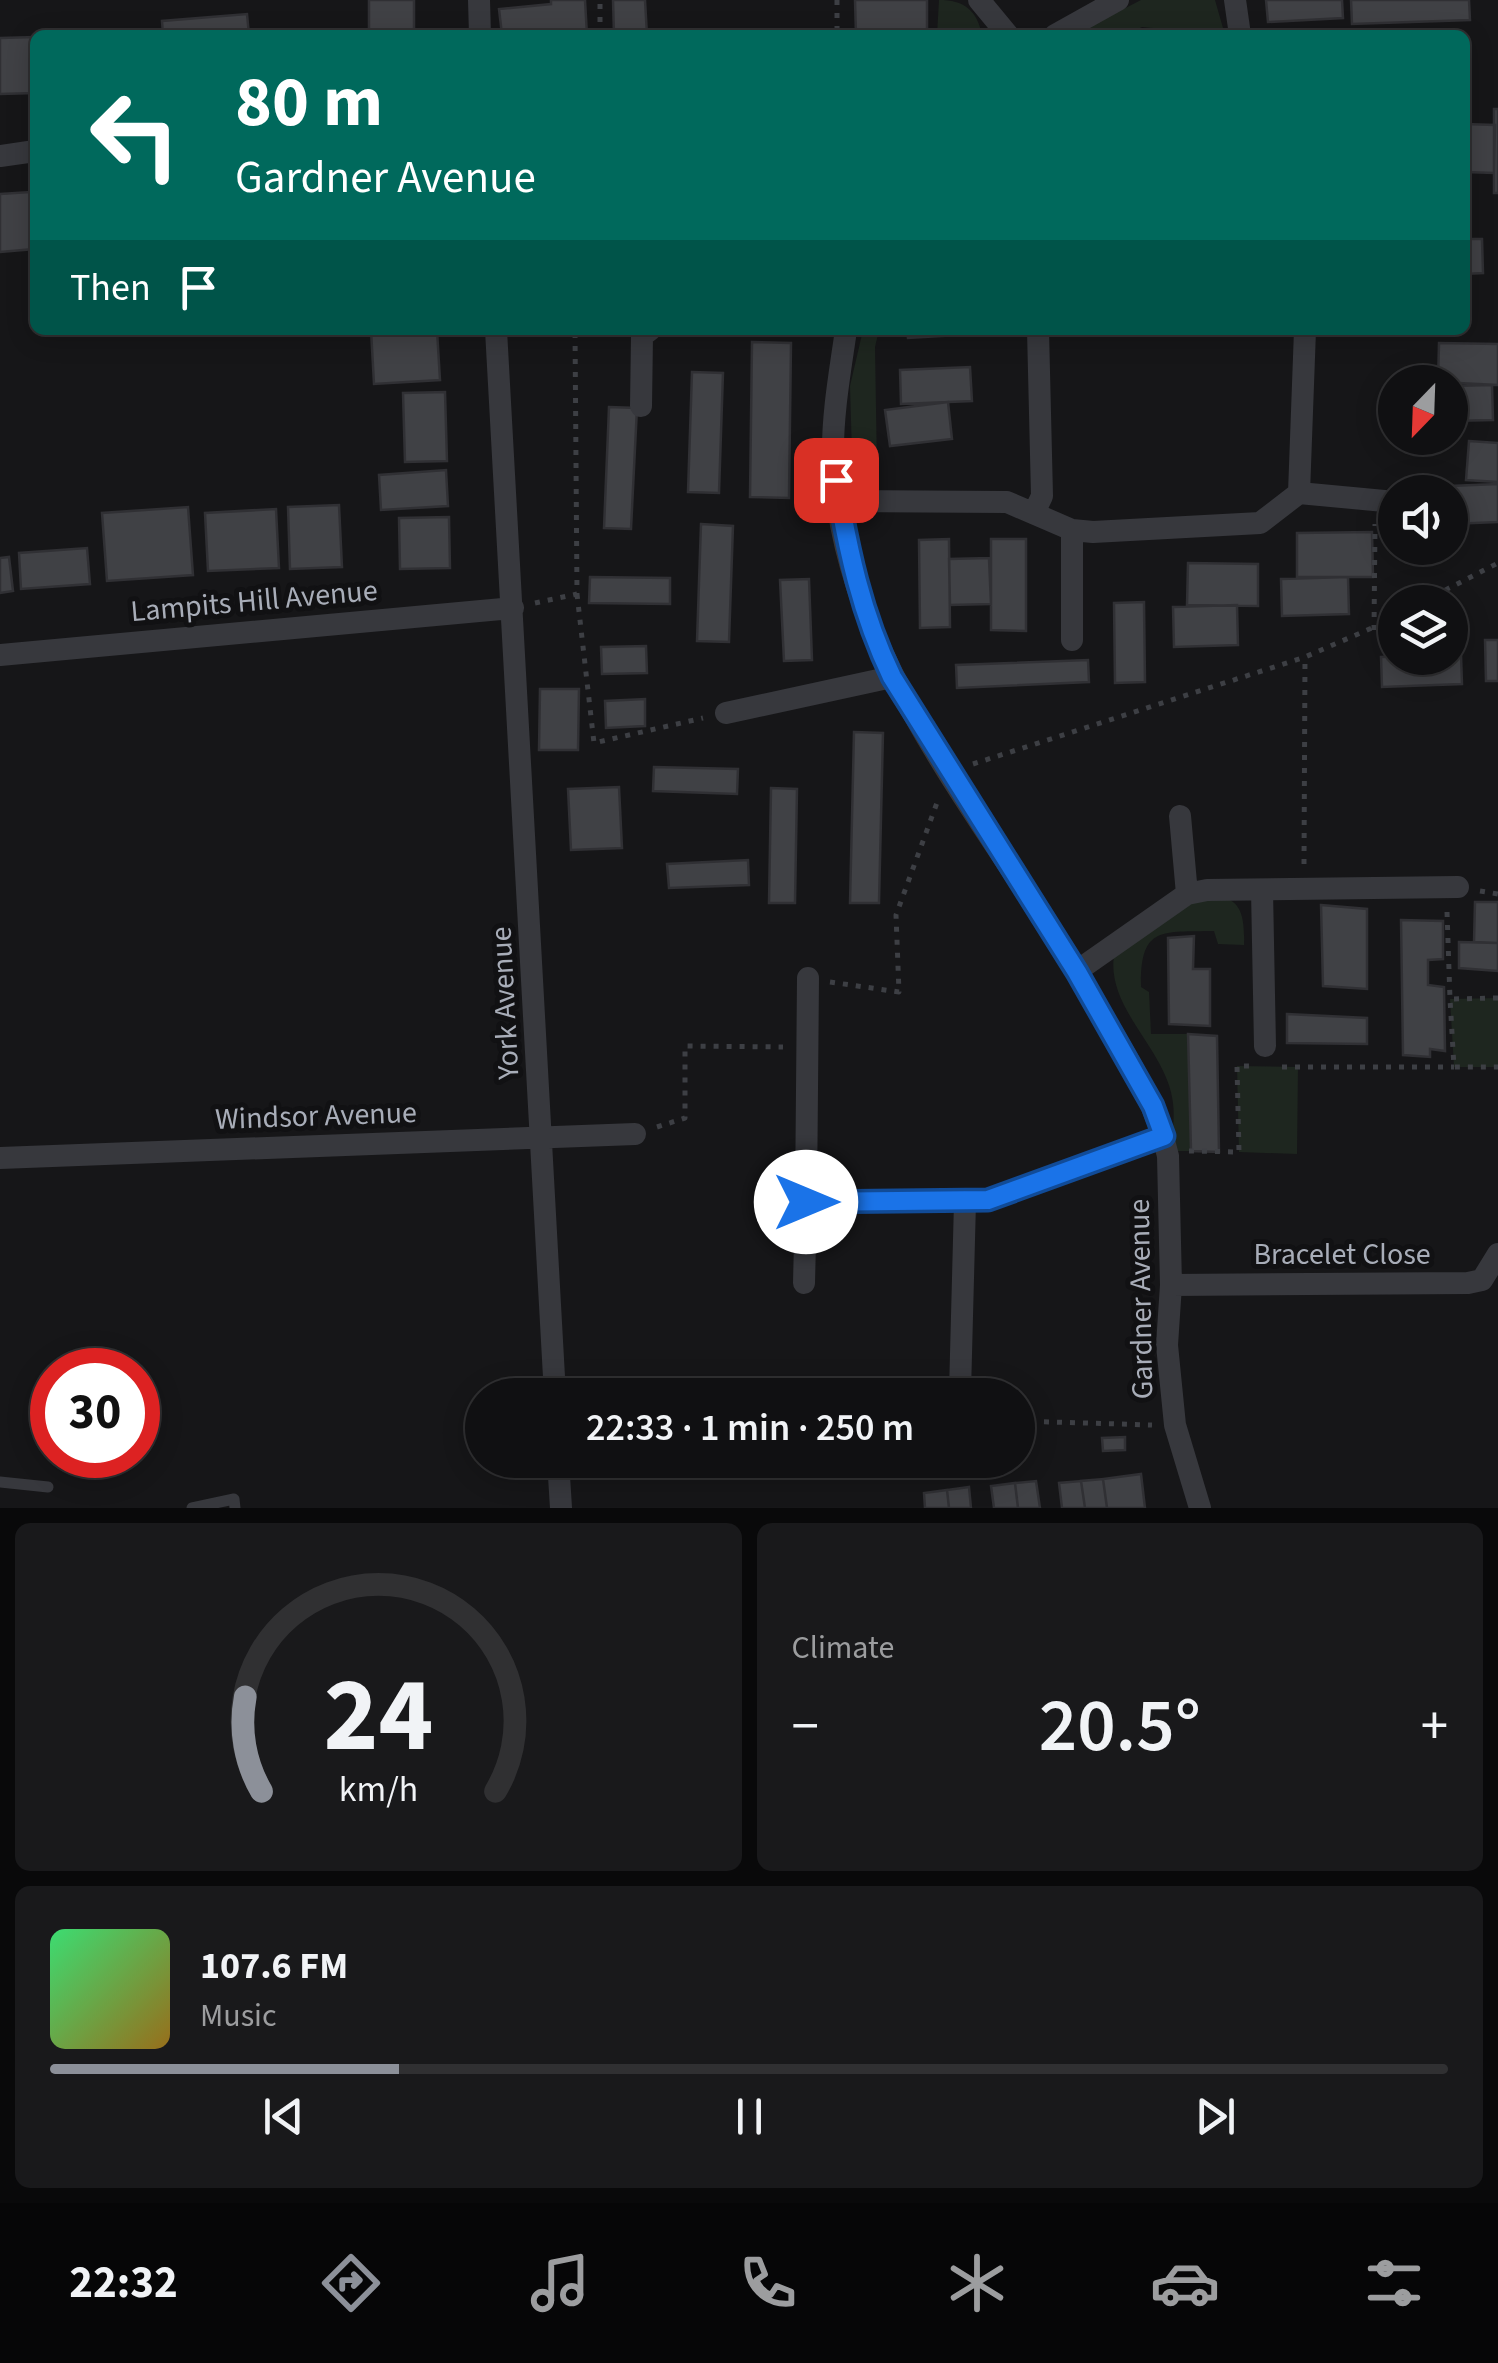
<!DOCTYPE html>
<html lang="en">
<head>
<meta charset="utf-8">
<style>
	:root { --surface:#101012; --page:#19191b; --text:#f1f3f6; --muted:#9c9d9f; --line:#303032; --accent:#8c9099 }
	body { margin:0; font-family:"Source Sans 3",sans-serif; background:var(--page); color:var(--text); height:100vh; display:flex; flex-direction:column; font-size:38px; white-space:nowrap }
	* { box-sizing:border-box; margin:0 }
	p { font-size:32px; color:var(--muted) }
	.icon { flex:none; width:55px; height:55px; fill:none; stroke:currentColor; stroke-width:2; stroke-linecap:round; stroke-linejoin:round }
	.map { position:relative; height:1508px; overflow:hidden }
	.panel { display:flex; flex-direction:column; gap:15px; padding:15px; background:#09090a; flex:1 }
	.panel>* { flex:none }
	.hud { position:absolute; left:30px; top:30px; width:1440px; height:305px; border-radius:15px; box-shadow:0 5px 25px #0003,0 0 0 2px var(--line); background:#00695c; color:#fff; overflow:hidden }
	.needle { width:65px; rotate:203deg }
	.controls { position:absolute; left:1378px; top:365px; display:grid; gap:20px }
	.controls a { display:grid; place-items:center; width:90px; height:90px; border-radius:50%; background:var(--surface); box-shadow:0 5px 25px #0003,0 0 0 2px var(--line); font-size:50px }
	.speed { position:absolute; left:30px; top:1348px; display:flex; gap:20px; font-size:50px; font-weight:700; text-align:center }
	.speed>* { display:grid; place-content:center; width:130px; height:130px; border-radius:50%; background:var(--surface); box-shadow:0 5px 25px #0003,0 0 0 2px var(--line); line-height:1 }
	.speed .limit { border:15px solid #d22; background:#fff; color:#111 }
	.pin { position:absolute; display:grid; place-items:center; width:85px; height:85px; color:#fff; margin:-42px; border-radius:20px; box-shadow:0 5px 15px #0006 }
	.me { position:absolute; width:110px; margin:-55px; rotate:90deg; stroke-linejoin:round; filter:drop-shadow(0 0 8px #0008) }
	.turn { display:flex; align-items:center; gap:35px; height:210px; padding:0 40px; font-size:45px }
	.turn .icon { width:130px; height:130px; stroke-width:2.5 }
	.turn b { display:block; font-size:70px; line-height:85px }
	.then { display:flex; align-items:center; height:95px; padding:0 40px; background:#0003; gap:20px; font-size:38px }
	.big { font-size:75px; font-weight:600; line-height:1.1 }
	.panel .tile { flex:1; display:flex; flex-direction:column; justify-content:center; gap:15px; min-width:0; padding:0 35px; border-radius:15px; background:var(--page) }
	.panel .dial { align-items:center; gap:0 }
	.dial svg { height:260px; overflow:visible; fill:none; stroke:var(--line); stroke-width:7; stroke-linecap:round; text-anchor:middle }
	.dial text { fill:var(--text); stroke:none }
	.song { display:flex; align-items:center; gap:30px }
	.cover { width:120px; height:120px; border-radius:15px; background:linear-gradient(135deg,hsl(140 70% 55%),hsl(40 70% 35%)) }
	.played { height:10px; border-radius:5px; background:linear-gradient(90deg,var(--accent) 25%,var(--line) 25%) }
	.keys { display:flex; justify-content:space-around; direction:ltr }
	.heat { display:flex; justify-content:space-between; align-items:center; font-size:55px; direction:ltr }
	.panel .tiles { flex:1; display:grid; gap:15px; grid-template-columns:1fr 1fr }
	.tile:last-child { grid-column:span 2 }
	.trip { position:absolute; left:465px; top:1378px; width:570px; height:100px; border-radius:50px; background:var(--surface); box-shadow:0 5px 25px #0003,0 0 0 2px var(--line); font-weight:600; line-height:100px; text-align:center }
	.dock { display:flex; height:160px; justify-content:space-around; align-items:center; background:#060607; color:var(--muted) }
	.dock .icon { width:70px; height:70px }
	.dock .on { color:var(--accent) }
	.dock b { font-size:45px; color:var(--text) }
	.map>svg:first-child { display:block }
</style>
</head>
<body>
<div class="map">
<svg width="1498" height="1508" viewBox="0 0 1498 1508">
	<rect width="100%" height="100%" fill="#161618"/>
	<path fill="#1e261f" d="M939,0C964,0 977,10 982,35H937Z
		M1141,0H1215L1225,35L1142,27L1124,35H1073Z
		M863,330H879L875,347L877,469L852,455L850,386Z
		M1187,894C1230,896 1246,895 1244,945L1218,944L1214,931C1161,932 1140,926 1141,987L1149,992L1151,1034H1188L1191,1151H1172C1172,1136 1175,1118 1173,1103C1167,1048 1102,1007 1115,950Z
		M1498,998V1067H1454L1450,999Z
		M1237,1066L1298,1067L1297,1154L1239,1152Z"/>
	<path fill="#404145" stroke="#303034" stroke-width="2.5" d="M369,0H414V35H369Z
		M551,0H585L587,35H502L499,9L551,4Z
		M613,0H645L647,35H614Z
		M855,0H927V35H856Z
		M1266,0H1342L1343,18L1268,22Z
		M1351,0H1469L1470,20L1352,24Z
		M247,14L249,35H163L162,21Z
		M35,37V93L0,94V38Z
		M1494,109H1498V193H1494Z
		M1465,124L1495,125L1494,173L1465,172Z
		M30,192L34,249L0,252V194Z
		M1465,239H1482L1483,273L1465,274Z
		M371,330H437L440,380L374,384Z
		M907,330H973L974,334L908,338Z
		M752,342L791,343L789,498L750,497Z
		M1439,343L1498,344V385L1438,382Z
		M970,367L972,401L901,404L900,370Z
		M692,372L723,373L719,493L688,492Z
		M1492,385L1493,420L1450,421V386Z
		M445,392L447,461L405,462L403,393Z
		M948,402L952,439L890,446L885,410Z
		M609,407L637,408L631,529L604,528Z
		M1469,441L1498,443V482L1466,480Z
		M446,470L448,506L381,510L379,475Z
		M1498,484V522L1452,524L1450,486Z
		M339,505L342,567L290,569L288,507Z
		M188,507L193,575L107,581L102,513Z
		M276,509L279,568L208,571L205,513Z
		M449,517L450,568L400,569L399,518Z
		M701,524L733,526L729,642L697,641Z
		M1372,532L1373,577H1297V533Z
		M949,539L950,627L920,628L919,540Z
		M991,539H1026V631L991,630Z
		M87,548L90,584L21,589L19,553Z
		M9,557L13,591L0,593V558Z
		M989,558L991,604L950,605L949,559Z
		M1188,563L1258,564V606L1187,605Z
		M590,577L670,578V604L589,603Z
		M1348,577L1349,614L1282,616L1281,579Z
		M809,579L812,660L784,661L780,580Z
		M1144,602L1145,682L1115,683L1114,603Z
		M1237,605L1238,645L1174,647L1173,607Z
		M1485,640H1498V681H1486Z
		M646,646L647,673L602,674L601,647Z
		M1450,655H1461L1462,684L1382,687L1381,657Z
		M1088,660L1089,682L957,688L956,665Z
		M540,689H579L578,750H539Z
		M645,699V726L606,728L605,701Z
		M854,732L883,733L879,903H850Z
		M654,767L738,769L737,794L653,791Z
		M619,787L622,848L571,850L568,789Z
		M771,788L797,789L795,903H769Z
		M748,860L749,885L669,888L667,864Z
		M1475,902H1498V943L1474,942Z
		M1321,905L1367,909V989L1323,986Z
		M1401,920L1443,921V959L1428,960V985L1444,987L1445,1051L1430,1049V1057L1403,1055Z
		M1194,936L1193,969H1210V1026L1169,1024L1168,938Z
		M1459,942L1498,943V971L1459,968Z
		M1287,1014L1367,1018V1044L1287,1043Z
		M1188,1034L1217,1036L1219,1152L1191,1151Z
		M1125,1437V1450L1103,1451L1102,1438Z
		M1141,1474L1145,1508H1107L1103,1479Z
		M1103,1479L1107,1508H1085L1081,1481Z
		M1036,1481L1040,1508H1018L1015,1483Z
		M1081,1481L1085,1508H1062L1059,1483Z
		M1015,1483L1018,1508H994L991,1486Z
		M969,1487L971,1508H949L947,1490Z
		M947,1490L949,1508H925L924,1493Z"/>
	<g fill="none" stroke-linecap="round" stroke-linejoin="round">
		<path stroke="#3d3f44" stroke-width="5" stroke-dasharray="5 8" stroke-linecap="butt" d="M837,0V35
			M600,35V0
			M577,594L594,743L703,718
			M1422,602L1498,563
			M535,603L577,594L575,330
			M1374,630L1375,524
			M973,764L1305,657L1395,618
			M1304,864L1305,657
			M1480,891L1498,894
			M1447,912L1450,999
			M830,982L899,992L896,915L938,800
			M1498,998L1450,999L1454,1067H1498
			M1282,1067H1454
			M657,1127L685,1118V1046L783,1047
			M1189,1151L1239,1152L1237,1066H1251
			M1018,1421L1152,1425"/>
		<path stroke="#37383d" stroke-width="11" d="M0,1482L48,1487
			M192,1508L234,1499L235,1508"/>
		<path stroke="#37383d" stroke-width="22" d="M479,0L480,35
			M979,0L1008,35
			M1235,0L1240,35
			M1055,35L1118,0
			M0,156L35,151
			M496,330L555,1395
			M846,330C840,372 832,416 833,458C842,666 992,822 1089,993C1119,1045 1155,1097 1168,1156L1171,1285L1167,1345L1175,1425L1200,1508
			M641,406L642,336L650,330
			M1299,493L1305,330
			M840,501L1007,502L1072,530L1093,532L1260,523L1299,493L1395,502
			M1034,513L1042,496L1038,330
			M1072,530V640
			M0,655L513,608
			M726,713L892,677
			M1180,816L1187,894
			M1262,890L1265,1046
			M1077,971L1187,894L1207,890L1458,887
			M0,1158L635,1134
			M806,1201L808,978
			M804,1283L806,1201L988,1200L1164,1137
			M1171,1285L1468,1283L1482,1280L1498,1254
			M960,1392L965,1202
			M558,1460L561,1508"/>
	</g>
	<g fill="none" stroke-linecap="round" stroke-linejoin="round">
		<g stroke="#114b97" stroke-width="25">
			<path id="route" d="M806,1202L988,1200L1164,1136L1153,1106L1077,972L892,677C861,613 848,550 836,480"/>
		</g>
		<use href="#route" stroke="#1a73e8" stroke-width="18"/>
	</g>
	<g text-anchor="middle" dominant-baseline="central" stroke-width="10" stroke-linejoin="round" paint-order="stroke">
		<g font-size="30" fill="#a8adb8" stroke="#111113">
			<text transform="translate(254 601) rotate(-5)">Lampits Hill Avenue</text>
			<text transform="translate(505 1003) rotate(-93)">York Avenue</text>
			<text transform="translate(316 1116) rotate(-2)">Windsor Avenue</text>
			<text x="1342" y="1254">Bracelet Close</text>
			<text transform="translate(1141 1299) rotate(-91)">Gardner Avenue</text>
		</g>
	</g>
</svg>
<div class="controls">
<a><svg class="needle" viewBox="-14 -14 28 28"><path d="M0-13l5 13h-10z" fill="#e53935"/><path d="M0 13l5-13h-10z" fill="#9c9d9f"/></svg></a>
<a><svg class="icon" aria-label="sound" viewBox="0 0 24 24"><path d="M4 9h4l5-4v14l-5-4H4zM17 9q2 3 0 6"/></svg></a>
<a><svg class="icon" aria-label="layers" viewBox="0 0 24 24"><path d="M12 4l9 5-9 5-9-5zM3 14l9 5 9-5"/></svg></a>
</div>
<div class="speed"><div class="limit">30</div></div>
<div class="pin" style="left:836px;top:480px;background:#d93025"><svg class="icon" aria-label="arrive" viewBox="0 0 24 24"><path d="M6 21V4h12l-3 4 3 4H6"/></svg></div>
<svg class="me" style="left:806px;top:1202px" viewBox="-20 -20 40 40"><circle r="19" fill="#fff"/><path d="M0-13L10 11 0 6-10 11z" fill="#1a73e8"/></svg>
<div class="trip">22:33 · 1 min · 250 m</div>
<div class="hud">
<div class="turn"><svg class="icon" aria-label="left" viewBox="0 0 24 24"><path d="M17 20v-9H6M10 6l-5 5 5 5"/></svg><div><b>80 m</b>Gardner Avenue</div></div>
<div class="then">Then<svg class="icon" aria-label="arrive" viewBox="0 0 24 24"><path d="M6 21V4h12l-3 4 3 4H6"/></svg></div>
</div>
</div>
<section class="panel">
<div class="tiles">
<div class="tile dial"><svg viewBox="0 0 100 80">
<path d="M14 69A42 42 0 1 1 86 69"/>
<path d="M14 69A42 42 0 0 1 9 40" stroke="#8c9099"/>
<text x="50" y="56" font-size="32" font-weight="700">24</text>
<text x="50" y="72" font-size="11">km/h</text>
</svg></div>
<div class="tile"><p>Climate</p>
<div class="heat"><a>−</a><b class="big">20.5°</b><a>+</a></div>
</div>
<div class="tile">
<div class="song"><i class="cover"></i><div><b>107.6 FM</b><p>Music</p></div></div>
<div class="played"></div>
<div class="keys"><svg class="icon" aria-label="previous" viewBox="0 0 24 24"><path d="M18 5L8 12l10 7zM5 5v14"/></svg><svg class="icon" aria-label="pause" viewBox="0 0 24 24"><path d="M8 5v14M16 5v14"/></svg><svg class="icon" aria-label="next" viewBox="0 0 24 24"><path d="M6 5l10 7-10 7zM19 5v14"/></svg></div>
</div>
</div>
</section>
<nav class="dock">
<b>22:32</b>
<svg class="icon on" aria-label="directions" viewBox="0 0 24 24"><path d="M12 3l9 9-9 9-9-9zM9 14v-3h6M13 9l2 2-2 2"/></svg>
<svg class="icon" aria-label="music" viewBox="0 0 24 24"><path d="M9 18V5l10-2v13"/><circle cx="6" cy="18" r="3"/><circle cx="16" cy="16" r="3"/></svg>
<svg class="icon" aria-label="phone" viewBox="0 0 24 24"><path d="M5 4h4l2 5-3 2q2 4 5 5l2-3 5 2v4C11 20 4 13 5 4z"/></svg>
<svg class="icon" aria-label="climate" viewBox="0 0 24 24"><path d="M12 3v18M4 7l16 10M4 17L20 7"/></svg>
<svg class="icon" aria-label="car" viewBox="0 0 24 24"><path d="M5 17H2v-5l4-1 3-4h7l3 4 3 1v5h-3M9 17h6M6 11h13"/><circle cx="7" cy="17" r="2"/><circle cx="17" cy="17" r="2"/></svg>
<svg class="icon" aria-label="filters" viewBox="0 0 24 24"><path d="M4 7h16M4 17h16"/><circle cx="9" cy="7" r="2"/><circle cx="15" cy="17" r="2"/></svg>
</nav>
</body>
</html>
